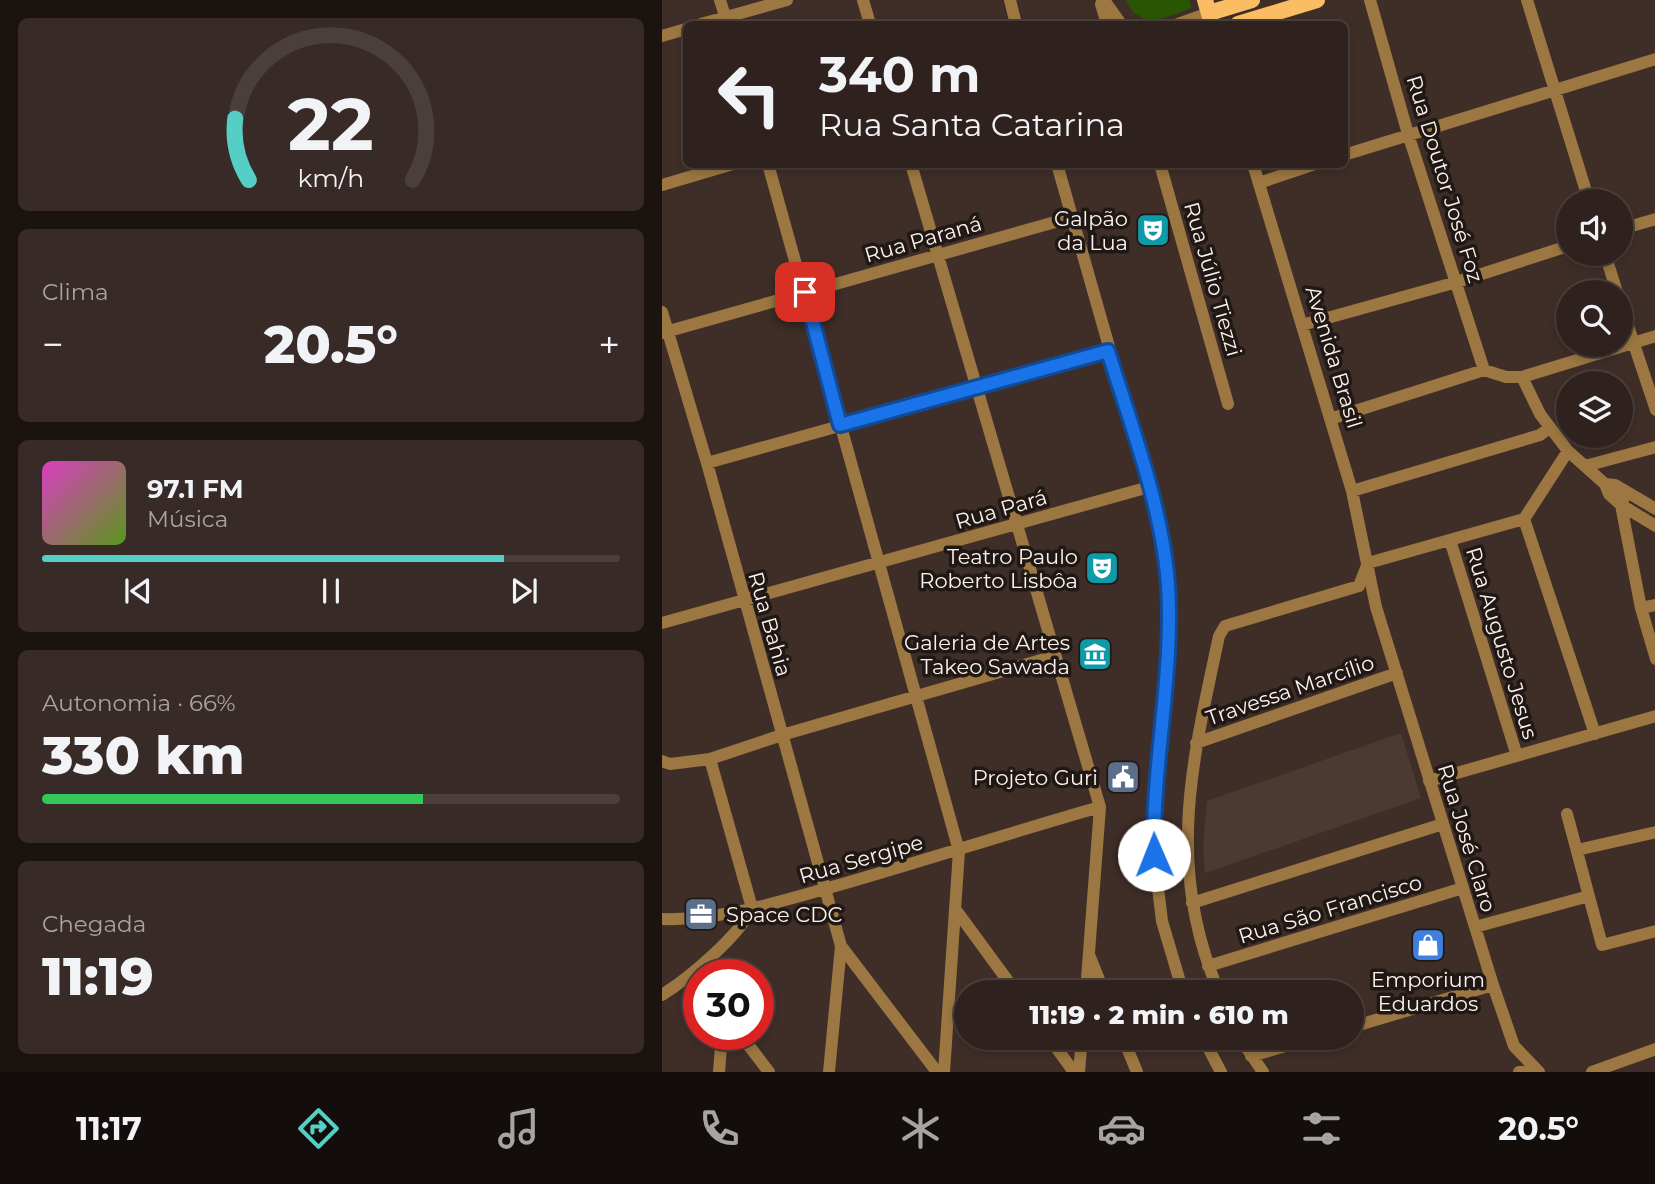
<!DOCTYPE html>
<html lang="pt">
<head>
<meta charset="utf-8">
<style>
	:root { --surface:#2f221e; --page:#372a27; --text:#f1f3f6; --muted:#a7a4a4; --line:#4a3f3c; --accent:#55cec5 }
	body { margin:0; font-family:Montserrat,sans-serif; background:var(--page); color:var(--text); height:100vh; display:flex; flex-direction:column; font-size:26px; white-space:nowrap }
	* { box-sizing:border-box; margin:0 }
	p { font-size:23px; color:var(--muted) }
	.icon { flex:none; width:38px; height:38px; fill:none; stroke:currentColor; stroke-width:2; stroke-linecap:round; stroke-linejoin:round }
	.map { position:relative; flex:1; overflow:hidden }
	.sheet { display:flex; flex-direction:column; gap:18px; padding:18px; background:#1a1310; width:662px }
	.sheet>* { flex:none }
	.banner { position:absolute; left:21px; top:21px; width:665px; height:147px; border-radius:10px; box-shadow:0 4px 10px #0003,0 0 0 2px var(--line); background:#2f221e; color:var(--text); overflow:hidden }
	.fabs { position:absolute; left:894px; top:189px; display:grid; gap:14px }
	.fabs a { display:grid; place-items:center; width:77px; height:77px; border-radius:50%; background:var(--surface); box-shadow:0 4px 10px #0003,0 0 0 2px var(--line); font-size:35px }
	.speed { position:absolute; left:21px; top:959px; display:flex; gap:14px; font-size:35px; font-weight:700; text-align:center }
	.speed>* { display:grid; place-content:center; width:91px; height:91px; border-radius:50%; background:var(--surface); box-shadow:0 4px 10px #0003,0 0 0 2px var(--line); line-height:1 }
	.speed .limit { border:10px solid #d22; background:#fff; color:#111 }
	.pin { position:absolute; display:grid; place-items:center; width:60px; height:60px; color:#fff; margin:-30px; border-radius:14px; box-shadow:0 4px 10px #0006 }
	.me { position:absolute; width:77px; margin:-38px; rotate:359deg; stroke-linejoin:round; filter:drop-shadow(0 0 5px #0008) }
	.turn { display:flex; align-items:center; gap:24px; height:147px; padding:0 21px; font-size:32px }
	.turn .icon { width:91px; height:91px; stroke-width:2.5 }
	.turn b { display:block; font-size:49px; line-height:60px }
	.big { font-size:52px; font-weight:800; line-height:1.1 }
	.sheet .tile { flex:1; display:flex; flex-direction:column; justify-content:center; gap:10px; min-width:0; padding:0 24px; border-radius:10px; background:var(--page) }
	.sheet .dial { align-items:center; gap:0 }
	.dial svg { height:182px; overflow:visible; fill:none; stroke:var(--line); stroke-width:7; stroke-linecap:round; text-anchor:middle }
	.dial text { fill:var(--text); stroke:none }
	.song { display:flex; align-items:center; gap:21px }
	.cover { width:84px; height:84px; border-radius:10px; background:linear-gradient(135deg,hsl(310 70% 55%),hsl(90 70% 35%)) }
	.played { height:7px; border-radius:4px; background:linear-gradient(90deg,var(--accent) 80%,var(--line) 80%) }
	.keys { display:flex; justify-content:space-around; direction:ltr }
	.heat { display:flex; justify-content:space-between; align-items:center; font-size:38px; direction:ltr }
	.charge { height:10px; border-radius:5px; background:linear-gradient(90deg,#34c759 66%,var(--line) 0) }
	.trip { position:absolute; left:292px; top:980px; width:410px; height:70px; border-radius:35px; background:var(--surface); box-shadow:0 4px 10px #0003,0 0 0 2px var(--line); font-weight:800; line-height:70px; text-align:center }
	.tab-bar { display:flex; height:112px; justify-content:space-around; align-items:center; background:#130e0c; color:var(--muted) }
	.tab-bar .icon { width:49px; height:49px }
	.tab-bar .on { color:var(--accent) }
	.tab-bar b { font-size:32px; color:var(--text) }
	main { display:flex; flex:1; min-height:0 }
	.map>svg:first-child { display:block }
</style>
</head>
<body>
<main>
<section class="sheet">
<div class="tile dial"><svg viewBox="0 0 100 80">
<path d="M14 69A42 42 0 1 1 86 69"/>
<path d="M14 69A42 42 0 0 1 8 42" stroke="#55cec5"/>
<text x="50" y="56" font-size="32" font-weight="700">22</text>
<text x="50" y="72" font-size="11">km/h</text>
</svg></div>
<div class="tile"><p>Clima</p>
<div class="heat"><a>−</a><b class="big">20.5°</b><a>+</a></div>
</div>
<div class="tile">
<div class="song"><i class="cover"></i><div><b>97.1 FM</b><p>Música</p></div></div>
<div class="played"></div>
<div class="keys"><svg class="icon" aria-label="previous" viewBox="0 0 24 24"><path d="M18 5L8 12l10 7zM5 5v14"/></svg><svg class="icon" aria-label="pause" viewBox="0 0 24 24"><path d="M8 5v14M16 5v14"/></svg><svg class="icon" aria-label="next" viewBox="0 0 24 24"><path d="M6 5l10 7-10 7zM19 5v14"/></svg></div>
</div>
<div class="tile"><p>Autonomia · 66%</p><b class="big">330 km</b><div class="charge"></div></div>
<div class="tile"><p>Chegada</p><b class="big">11:19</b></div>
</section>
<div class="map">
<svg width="994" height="1072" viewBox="0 0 994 1072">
	<rect width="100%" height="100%" fill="#3f2e28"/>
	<path fill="#4c3a31" d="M739,733L759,798L543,873L541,846L545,801Z"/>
	<path fill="#2a5604" d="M464,0H527L530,8L488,23L471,12Z"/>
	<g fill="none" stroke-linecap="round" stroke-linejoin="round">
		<path stroke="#9c7741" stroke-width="12" d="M58,0L65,23
			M201,0L208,24
			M348,0L354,24
			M442,0L459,24
			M708,0L746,134L822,370
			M865,0L927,201
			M439,4L445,24
			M39,24L125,0
			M516,24L547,13
			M0,36L24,29
			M682,155L994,59
			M106,164L297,851L282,1072
			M249,164L438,807L424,992
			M395,164L487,487L505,571L507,620L494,769L492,855L500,921L521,992
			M498,164L566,404
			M591,164L690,491L714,607L831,985L852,1046L877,1072
			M597,183L653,164
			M0,185L71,164
			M959,229L994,219
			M943,254L955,292
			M959,305L994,410
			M0,312L45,463L179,946L275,1072
			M640,325L795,282L906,246
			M0,333L411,217
			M860,377L878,414L906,451L943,484L947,494L959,505L994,526
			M668,419L822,370L844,377H860L994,336
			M45,463L446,351
			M923,466L994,447
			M943,484L953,485L994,509
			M690,491L878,435L887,428
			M964,492L959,505L979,608L994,659
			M862,519L933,734
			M788,540L855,756
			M706,563L862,519L906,451
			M979,608L994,605
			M0,623L487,487
			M534,743L735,673
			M48,759L90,908
			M0,761L8,764L48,759L120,735L393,656
			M767,781L994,716
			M905,814L940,945L994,931
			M915,850L994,832
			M530,903L781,824
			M294,910L354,992
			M0,919C60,921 119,901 177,885C264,860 350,832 438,807
			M813,927L927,896
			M428,957L442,992
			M546,966L801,888
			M557,992C503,868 530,762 557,636L563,626L697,586L706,563
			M0,995C27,978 77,936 90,908
			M690,1027L831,985
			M78,1034L107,1072
			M387,1038L412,1072
			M461,1038L475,1072
			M541,1038L559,1072
			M578,1038L601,1072
			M589,1056L651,1038
			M57,1072L60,1034
			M167,1072L179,946
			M417,1072L420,1038
			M857,1072H874
			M930,1072L994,1049"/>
		<path stroke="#fbbd63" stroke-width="16" d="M543,0L550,24
			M547,13L590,0
			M576,24L655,0"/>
	</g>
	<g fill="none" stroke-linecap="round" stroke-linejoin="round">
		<g stroke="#114b97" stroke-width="18">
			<path id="route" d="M143,292L178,425L446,351C468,422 497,498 505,573C514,665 490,761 492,855"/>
		</g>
		<use href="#route" stroke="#1a73e8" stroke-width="12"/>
	</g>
	<defs>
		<g id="theatre-square" transform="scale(1.75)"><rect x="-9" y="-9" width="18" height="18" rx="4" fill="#0f9aa8" stroke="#201815"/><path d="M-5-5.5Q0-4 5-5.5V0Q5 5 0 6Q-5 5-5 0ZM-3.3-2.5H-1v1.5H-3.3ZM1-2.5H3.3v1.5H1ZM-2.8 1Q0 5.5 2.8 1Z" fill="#fff"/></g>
		<g id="museum-square" transform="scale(1.75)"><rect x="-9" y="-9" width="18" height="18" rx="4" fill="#0f9aa8" stroke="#201815"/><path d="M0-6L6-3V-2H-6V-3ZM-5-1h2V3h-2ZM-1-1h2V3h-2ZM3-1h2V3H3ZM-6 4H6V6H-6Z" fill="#fff"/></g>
		<g id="civic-square" transform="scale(1.75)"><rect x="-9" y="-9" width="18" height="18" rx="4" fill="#5c6f8a" stroke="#201815"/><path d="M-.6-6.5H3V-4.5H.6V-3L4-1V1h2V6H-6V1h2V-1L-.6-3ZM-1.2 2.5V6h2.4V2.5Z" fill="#fff"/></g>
		<g id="office-square" transform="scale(1.75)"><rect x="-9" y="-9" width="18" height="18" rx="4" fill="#5c6f8a" stroke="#201815"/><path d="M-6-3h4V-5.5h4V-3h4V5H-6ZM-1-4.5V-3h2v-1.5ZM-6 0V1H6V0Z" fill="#fff"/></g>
		<g id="shop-square" transform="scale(1.75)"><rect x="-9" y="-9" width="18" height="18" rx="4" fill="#3f7fe0" stroke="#201815"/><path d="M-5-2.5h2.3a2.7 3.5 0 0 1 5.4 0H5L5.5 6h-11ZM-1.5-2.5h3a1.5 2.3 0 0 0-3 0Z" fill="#fff"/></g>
	</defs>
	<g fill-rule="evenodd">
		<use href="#theatre-square" x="491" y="230"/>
		<use href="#theatre-square" x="440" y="568"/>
		<use href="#museum-square" x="433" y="654"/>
		<use href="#civic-square" x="461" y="777"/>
		<use href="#office-square" x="39" y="914"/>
		<use href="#shop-square" x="766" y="945"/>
	</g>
	<g text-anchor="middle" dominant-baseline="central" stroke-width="7" stroke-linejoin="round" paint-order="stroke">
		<g font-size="21" fill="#fdf2ed" stroke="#201815">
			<text transform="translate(783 179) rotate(73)">Rua Doutor José Foz</text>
			<text transform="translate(261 239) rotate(-16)">Rua Paraná</text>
			<text transform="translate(551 279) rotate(74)">Rua Júlio Tiezzi</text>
			<text transform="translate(672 357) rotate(73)">Avenida Brasil</text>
			<text transform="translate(339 509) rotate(-16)">Rua Pará</text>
			<text transform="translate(108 624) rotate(74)">Rua Bahia</text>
			<text transform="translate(840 643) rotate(73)">Rua Augusto Jesus</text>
			<text transform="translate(628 690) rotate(-19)">Travessa Marcílio</text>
			<text transform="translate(805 838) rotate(73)">Rua José Claro</text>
			<text transform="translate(199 859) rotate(-16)">Rua Sergipe</text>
			<text transform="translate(668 909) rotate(-17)">Rua São Francisco</text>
		</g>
		<g font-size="21" fill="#fdf2ed" stroke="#201815" text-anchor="end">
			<text x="466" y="218">Galpão<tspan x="466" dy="24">da Lua</tspan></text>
			<text x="416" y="556">Teatro Paulo<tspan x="416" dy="24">Roberto Lisbôa</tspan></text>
			<text x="408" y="642">Galeria de Artes<tspan x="408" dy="24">Takeo Sawada</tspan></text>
			<text x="436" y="777">Projeto Guri</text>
			<text x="64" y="914" text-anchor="start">Space CDC</text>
			<text x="766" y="979" text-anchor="middle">Emporium<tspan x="766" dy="24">Eduardos</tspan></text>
		</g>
	</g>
</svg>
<div class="fabs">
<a><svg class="icon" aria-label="sound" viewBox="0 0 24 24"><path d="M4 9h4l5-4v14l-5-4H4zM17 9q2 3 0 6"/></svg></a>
<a><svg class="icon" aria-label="search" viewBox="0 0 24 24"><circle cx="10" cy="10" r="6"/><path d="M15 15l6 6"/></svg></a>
<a><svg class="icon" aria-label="layers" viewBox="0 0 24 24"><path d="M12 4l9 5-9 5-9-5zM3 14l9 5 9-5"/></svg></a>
</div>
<div class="speed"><div class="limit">30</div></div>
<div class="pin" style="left:143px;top:292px;background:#d93025"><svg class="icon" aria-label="arrive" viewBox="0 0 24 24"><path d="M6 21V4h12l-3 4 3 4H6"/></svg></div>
<svg class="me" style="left:492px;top:855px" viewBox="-20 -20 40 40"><circle r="19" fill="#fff"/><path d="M0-13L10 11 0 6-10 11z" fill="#1a73e8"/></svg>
<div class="trip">11:19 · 2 min · 610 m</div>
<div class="banner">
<div class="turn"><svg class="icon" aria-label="left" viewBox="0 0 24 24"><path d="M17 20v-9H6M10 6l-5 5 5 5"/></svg><div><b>340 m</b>Rua Santa Catarina</div></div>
</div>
</div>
</main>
<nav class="tab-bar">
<b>11:17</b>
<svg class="icon on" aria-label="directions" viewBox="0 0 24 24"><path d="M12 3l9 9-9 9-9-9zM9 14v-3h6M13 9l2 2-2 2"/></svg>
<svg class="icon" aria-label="music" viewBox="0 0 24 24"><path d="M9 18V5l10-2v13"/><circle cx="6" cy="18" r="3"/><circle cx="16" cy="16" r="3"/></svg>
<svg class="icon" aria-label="phone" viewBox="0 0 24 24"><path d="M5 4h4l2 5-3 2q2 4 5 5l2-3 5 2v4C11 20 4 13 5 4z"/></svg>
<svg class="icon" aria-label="climate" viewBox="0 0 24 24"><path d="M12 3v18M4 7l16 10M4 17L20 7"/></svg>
<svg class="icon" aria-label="car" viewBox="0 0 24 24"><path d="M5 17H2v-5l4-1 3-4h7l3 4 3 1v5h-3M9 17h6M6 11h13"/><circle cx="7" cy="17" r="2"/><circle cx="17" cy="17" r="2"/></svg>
<svg class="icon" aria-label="filters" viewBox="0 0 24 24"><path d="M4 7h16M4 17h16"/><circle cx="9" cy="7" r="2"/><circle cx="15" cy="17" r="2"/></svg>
<b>20.5°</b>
</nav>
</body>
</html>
